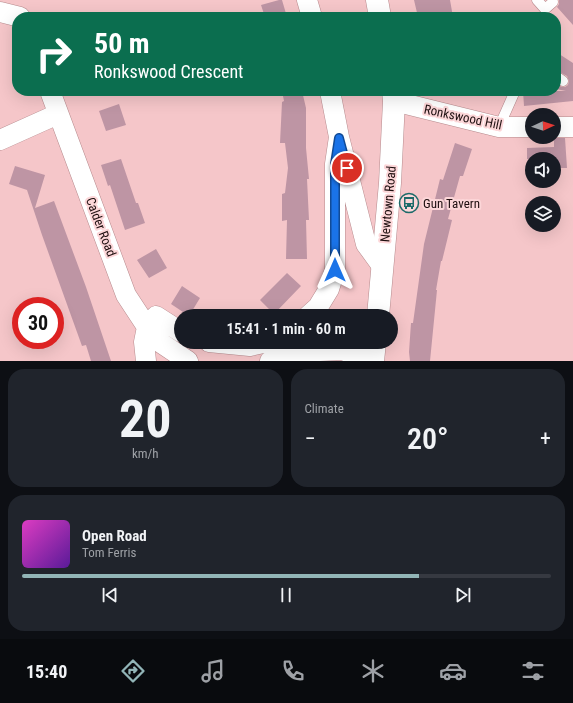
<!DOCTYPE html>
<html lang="en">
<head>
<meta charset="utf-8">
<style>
	:root { --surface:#171b24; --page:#20242c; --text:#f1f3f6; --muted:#9ea1a6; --line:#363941; --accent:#92b5b7 }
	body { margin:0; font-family:"Roboto Condensed",sans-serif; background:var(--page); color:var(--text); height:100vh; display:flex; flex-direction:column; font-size:15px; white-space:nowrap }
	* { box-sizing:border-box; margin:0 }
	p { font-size:13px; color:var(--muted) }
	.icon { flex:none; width:22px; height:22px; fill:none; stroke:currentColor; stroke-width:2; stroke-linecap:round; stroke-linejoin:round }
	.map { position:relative; height:361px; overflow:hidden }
	.drawer { display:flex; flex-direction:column; gap:8px; padding:8px; background:#0d0f14; flex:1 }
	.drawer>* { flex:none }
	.top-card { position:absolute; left:12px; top:12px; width:549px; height:84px; border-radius:16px; box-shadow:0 4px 16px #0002; background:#0b6e4f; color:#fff; overflow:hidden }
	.needle { width:26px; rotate:87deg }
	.controls { position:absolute; left:525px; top:108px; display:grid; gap:8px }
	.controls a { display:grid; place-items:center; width:36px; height:36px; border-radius:50%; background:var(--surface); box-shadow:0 4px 16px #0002; font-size:20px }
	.speed { position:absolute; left:12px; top:297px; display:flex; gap:8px; font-size:20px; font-weight:700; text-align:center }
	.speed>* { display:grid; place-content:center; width:52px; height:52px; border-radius:50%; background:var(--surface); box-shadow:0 4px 16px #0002; line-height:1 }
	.speed .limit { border:6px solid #d22; background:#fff; color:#111 }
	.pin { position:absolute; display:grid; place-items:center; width:34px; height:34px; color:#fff; margin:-17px; border:2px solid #fff; border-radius:50%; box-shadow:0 1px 4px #0007 }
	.me { position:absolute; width:44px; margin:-22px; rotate:0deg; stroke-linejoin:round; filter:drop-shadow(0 0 3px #0008) }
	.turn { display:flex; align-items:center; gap:14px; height:84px; padding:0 16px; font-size:18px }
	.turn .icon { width:52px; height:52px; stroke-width:2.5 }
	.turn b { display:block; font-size:28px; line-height:34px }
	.big { font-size:30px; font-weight:600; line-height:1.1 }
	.drawer .card { flex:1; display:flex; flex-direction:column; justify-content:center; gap:6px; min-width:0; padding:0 14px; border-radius:16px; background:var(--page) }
	.drawer .dial { align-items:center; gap:0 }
	.dial b { font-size:52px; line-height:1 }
	.song { display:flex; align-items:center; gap:12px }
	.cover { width:48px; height:48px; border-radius:6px; background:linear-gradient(135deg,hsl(310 70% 55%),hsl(270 70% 35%)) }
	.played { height:4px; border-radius:2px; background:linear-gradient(90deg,var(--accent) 75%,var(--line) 75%) }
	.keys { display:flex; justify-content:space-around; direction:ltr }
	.heat { display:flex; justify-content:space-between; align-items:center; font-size:22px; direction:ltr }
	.drawer .tiles { flex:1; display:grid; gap:8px; grid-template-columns:1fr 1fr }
	.card:last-child { grid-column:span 2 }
	.trip { position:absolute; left:174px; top:309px; width:224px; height:40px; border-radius:20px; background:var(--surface); box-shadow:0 4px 16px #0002; font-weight:600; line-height:40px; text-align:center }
	.dock { display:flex; height:64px; justify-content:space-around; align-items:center; background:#090b0e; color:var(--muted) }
	.dock .icon { width:28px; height:28px }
	.dock .on { color:var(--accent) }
	.dock b { font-size:18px; color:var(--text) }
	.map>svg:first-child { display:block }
</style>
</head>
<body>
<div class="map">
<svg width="573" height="361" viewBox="0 0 573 361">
	<rect width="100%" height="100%" fill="#f5c6c9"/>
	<path fill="#be95a4" d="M279,0H282L287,17H265L261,5Z
		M414,0H450L453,17H418Z
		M559,0H573V25L557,7L559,4Z
		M556,52L573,63V101L524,106L523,91H566L556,89V84L562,87H565L568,85L569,81L567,76L556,70Z
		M282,91H302L306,108V148L309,179H307L309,220H306L307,259H286L287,220L282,221V194L285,193L288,168L285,143H280L282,102L284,101Z
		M119,104L126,125L106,131L99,111Z
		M554,138H565L567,168H554V159H527V148L554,147Z
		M455,143L472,149L463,176H460L448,219L452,220L442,261H441L436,290H437L430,361H410L409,352L411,323H413L424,244L440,179L443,180Z
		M121,159L136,203H138L145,223L125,230L110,185L108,186L101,165Z
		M15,166L45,175L35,208L54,201L86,287L111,361H91L86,345L82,346L42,235L27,190L9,184Z
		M156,249L167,268L149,278L137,260Z
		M287,273L301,286L274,314L260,300Z
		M182,286L200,298L189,316L171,304Z"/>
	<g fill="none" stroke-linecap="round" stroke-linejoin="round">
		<g stroke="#b68a8d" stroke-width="11">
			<path id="service" d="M537,0L545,9L553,2
				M556,76L563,81
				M499,127L515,91"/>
		</g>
		<g stroke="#b68a8d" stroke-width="21">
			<path id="minor" d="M307,0L312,17
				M0,12L20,17
				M50,91L126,295L147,327L144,342L146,361
				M330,91L339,137L366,244L382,266
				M394,101L499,127H532
				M554,127H573
				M0,140L58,114
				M308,316L318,307L329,289L335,270V164L339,137
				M181,332L156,316L147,327L161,343L188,361
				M209,342L250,346L268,342
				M296,352L342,350L357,355L367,361
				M270,361L307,347"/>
		</g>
		<g stroke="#b68a8d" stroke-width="23">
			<path id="secondary" d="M377,0L380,17
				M378,316L390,183L394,101L393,91
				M373,361L375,342"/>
		</g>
		<use href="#service" stroke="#fff" stroke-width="10"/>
		<use href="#minor" stroke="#fff" stroke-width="20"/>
		<use href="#secondary" stroke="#fff" stroke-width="22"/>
	</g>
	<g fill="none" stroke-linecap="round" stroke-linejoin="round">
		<g stroke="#114b97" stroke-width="10">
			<path id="route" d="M335,270V164L339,138L347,168"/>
		</g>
		<use href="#route" stroke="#1a73e8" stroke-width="7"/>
	</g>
	<defs>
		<g id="bus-ring" transform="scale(1)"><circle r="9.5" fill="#fcd6d8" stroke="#1d6a69" stroke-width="1.5"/><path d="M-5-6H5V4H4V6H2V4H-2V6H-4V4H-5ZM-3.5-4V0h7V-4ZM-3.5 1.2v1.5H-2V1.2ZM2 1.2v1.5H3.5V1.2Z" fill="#1d6a69"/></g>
	</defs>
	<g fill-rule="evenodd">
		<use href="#bus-ring" x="409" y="203"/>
	</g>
	<g text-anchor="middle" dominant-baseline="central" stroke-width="4" stroke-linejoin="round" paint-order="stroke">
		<g font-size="13" fill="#1e0f10" stroke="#fcd6d8">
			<text transform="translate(463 117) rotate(12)">Ronkswood Hill</text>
			<text transform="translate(388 204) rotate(-85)">Newtown Road</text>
			<text transform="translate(101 227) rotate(69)">Calder Road</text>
		</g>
		<g font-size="13" fill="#1e0f10" stroke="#fcd6d8" text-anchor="start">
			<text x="423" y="203">Gun Tavern</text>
		</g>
	</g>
</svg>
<div class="controls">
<a><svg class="needle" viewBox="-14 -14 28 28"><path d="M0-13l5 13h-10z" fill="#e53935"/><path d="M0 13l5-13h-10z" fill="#9ea1a6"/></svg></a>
<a><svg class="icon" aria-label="sound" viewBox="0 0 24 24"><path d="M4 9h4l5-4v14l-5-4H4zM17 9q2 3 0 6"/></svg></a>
<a><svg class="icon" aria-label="layers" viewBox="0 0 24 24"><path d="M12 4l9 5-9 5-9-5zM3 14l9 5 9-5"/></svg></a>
</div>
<div class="speed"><div class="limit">30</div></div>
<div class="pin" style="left:347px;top:168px;background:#d93025"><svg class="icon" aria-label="arrive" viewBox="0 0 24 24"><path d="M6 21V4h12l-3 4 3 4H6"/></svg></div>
<svg class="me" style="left:335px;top:270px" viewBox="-20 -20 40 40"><path d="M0-17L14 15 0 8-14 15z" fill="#1a73e8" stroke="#fff" stroke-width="4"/></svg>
<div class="trip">15:41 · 1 min · 60 m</div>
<div class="top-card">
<div class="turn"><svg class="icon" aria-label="right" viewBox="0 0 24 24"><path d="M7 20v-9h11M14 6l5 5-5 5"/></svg><div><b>50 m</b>Ronkswood Crescent</div></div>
</div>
</div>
<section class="drawer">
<div class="tiles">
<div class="card dial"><b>20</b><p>km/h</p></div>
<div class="card"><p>Climate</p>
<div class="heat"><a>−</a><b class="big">20°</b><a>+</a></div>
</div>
<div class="card">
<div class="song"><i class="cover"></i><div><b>Open Road</b><p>Tom Ferris</p></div></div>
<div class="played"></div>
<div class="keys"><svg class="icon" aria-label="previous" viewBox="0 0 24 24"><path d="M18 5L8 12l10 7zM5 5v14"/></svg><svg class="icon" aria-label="pause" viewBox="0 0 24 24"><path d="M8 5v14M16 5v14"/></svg><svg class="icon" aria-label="next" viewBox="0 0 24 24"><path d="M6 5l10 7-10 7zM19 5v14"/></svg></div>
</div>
</div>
</section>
<nav class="dock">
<b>15:40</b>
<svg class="icon on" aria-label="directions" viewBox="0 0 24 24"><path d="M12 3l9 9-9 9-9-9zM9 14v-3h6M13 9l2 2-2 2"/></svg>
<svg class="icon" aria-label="music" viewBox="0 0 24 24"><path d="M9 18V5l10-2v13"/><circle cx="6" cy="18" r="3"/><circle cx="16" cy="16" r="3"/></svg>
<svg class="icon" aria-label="phone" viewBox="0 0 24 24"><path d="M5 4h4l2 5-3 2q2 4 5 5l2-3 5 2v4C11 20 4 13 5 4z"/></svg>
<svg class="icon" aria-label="climate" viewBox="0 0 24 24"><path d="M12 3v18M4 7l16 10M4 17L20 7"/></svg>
<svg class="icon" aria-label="car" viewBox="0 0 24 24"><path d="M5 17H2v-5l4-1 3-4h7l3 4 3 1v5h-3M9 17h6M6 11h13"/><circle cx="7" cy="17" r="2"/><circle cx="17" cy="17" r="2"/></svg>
<svg class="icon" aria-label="filters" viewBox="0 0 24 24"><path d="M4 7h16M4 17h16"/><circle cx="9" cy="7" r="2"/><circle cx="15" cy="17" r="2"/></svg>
</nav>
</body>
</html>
